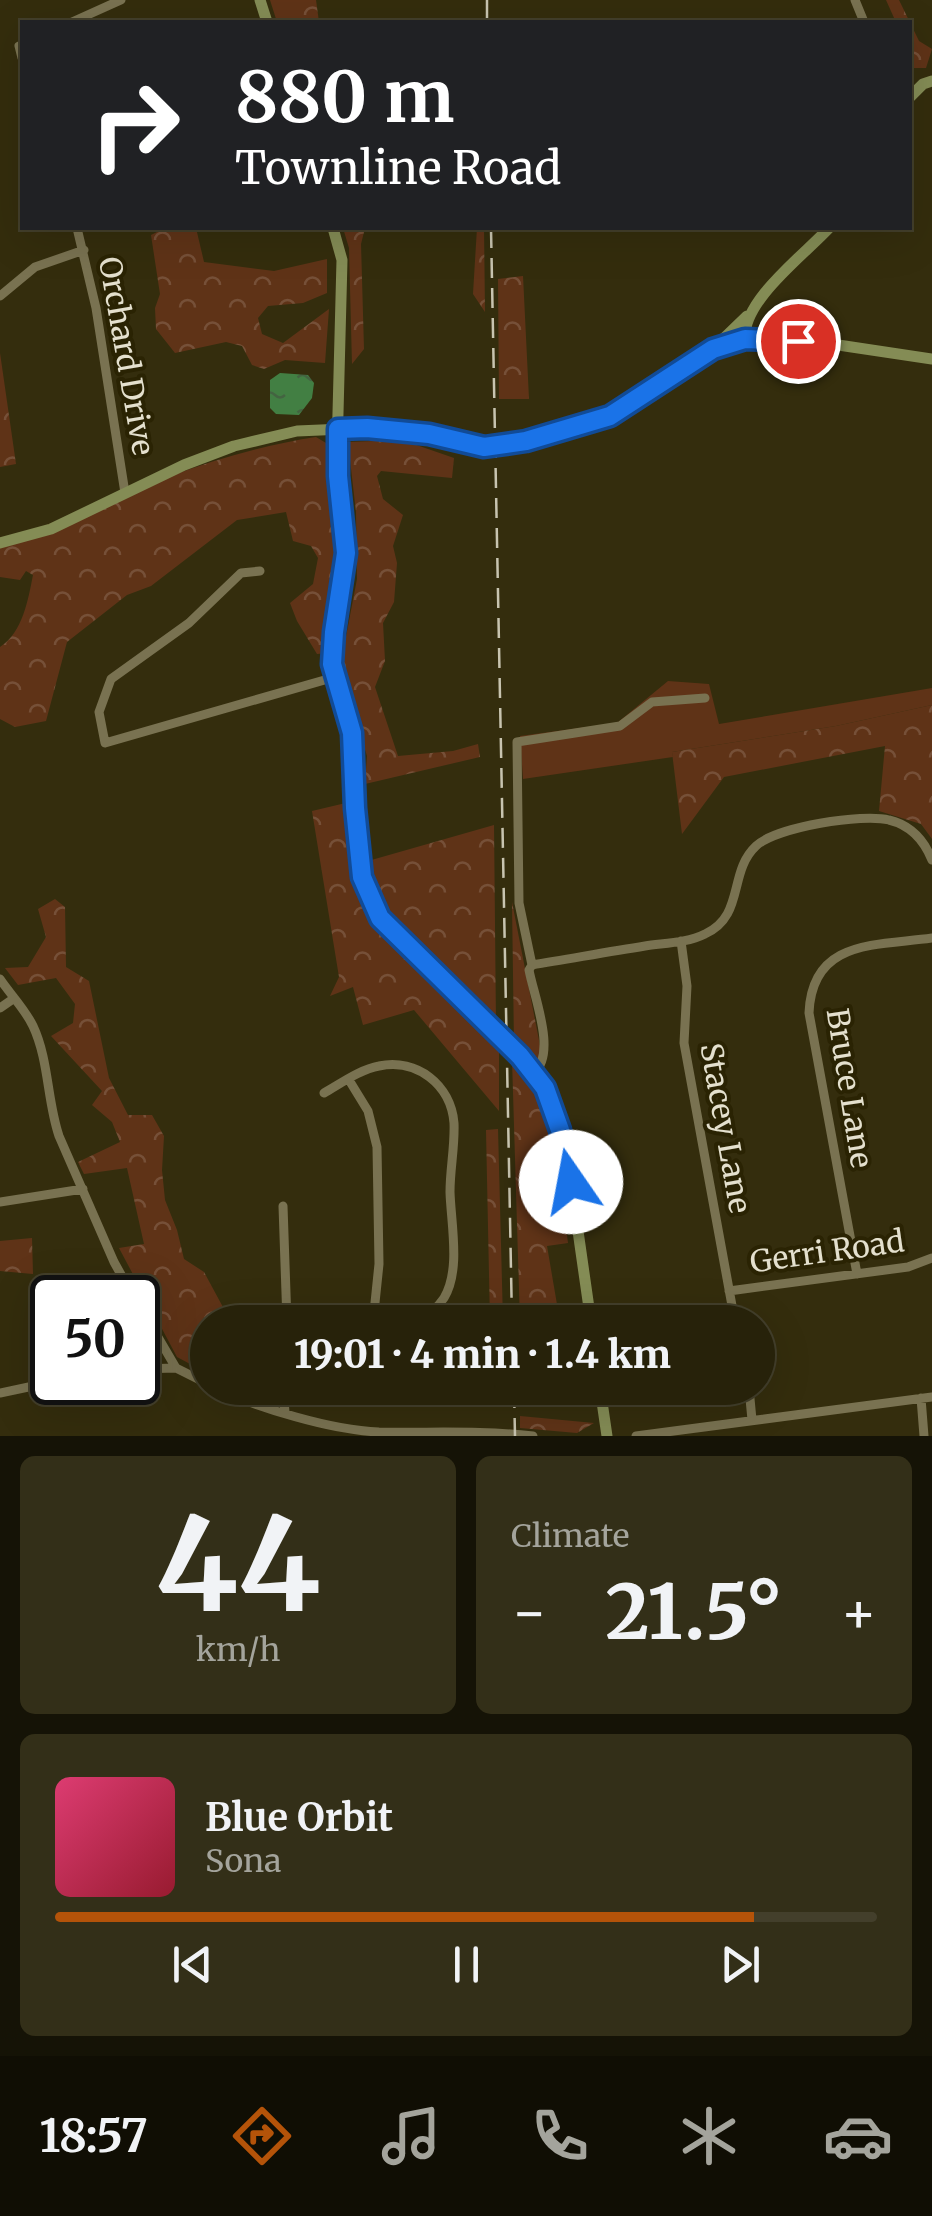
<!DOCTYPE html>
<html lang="en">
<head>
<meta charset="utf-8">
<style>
	:root { --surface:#27220a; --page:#332f18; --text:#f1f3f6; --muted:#a4a49c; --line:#433f2b; --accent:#b45309 }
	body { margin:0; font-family:Merriweather,serif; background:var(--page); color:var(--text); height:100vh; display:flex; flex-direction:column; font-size:38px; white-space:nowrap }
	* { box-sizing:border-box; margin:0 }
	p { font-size:32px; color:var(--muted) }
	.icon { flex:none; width:55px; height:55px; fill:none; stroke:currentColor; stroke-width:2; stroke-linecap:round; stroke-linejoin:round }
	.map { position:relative; height:1436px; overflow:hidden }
	.drawer { display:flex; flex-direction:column; gap:20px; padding:20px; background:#151306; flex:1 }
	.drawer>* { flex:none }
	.guide { position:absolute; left:20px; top:20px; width:892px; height:210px; border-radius:0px; box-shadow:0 10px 40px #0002,0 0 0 2px var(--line); background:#202124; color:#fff; overflow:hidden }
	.speed { position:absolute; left:30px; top:1275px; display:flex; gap:20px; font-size:50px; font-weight:700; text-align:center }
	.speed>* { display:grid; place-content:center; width:130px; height:130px; border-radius:50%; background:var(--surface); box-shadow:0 10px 40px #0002,0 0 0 2px var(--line); line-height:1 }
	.speed .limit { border:5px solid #111; border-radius:15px; background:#fff; color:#111 }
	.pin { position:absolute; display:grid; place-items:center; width:85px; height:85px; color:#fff; margin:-42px; border:5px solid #fff; border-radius:50%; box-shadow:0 2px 10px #0007 }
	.me { position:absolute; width:110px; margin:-55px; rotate:348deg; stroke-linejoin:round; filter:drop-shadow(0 0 8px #0008) }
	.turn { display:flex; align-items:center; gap:35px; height:210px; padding:0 50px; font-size:45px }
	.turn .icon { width:130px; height:130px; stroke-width:2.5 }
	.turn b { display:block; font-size:70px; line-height:85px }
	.big { font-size:75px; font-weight:800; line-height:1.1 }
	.drawer .tile { flex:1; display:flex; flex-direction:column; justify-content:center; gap:15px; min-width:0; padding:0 35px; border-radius:15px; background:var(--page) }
	.drawer .dial { align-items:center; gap:0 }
	.dial b { font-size:130px; line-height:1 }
	.song { display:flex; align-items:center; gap:30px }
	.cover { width:120px; height:120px; border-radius:15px; background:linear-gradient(135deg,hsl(340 70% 55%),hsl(350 70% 35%)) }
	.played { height:10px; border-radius:5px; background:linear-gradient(90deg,var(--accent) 85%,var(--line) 85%) }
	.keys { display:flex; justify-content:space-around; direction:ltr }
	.heat { display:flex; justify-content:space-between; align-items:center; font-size:55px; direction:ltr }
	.drawer .tiles { flex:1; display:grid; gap:20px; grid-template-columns:1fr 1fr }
	.tile:last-child { grid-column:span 2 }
	.trip { position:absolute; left:190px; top:1305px; width:585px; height:100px; border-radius:50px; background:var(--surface); box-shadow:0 10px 40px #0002,0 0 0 2px var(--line); font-weight:800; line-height:100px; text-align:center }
	.tab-bar { display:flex; height:160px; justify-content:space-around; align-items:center; background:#100e04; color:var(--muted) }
	.tab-bar .icon { width:70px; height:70px }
	.tab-bar .active { color:var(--accent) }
	.tab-bar b { font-size:45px; color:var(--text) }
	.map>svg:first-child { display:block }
</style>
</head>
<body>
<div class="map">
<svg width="932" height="1436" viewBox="0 0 932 1436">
	<defs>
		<pattern id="forest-crowns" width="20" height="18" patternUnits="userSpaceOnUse" patternTransform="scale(2.5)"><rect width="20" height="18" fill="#5f3317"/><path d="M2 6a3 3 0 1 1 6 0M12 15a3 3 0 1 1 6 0" fill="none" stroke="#765038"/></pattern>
		<pattern id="water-ripples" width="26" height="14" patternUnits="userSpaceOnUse" patternTransform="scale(2.5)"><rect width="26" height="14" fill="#427f43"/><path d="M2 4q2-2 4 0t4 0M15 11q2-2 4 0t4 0" fill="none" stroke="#436441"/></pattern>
	</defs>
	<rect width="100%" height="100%" fill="#342d0d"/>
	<path fill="#5f3317" d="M668,681L709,684L719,724L932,688V705L836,726L672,752L673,757L523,779L520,736L617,723Z"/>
	<path fill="url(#forest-crowns)" d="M270,0H316L319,22H277Z
		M886,0H899L919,41L932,49L926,68H910V22H892L895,20Z
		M165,228H196L204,262L274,271L327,259V293L303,303L268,306L258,318L262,334L283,343L329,309L325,363L285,360L264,369L252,365L242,346L226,342L175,353L156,329L155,308L160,294L151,235Z
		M343,228H365L361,244L364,349L352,364L349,248Z
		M477,228H484L485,312L473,294Z
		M523,276L529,399H499L498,279Z
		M0,353L16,464L0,467Z
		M316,437L326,443L341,538L327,653L317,654L297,621L290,603L313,584L318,558L311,546L293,541L286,512L237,520L151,586L127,595L67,642L46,721L15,727L0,719V647C23,632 28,600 33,575L26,571L20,580L0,577V544C103,503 205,454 316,437Z
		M402,440L454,458L452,478L381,471L377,476L383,499L403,515L393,546L397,563L394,602L383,623L385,661L375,687L398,756L453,751L478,744L480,757L365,784L367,756L340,668L357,579L356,512L348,442Z
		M932,705V839L921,824L879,811L885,746L724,777L682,834L672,752L836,726Z
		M350,802L356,880L377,922L499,1048V1111L414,1010L363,1025L353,987L330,996L339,977L312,811Z
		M494,825L496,1025C460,991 403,950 380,906C372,892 370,877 368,861Z
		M55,899L65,907L66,967L89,981L109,1078L128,1115H152L164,1136L162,1170L165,1200L177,1230L184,1259L204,1272L231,1322H208L207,1373L177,1357L119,1248L144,1244L127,1168L84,1174L78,1162L120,1142L112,1122L92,1105L102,1091L51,1036L73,1023L75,1004L56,978L18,985L5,968L28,967L46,937L38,909Z
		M512,902L545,1071L539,1073L514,1044Z
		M512,1059L543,1096L553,1127L568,1243L547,1246L560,1322H520Z
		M498,1129L503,1322H490L486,1130Z
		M32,1238L33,1274L0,1271V1241Z
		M520,1416L594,1423L577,1433L520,1428Z"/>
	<path fill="url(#water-ripples)" d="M280,373L308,375L314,383L312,398L299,415L276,414L270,408V380Z"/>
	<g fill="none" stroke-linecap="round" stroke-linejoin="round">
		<path stroke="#797251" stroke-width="9" d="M855,0L864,22
			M72,22L121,0
			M22,45L19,46L22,58
			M77,228L96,308L125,493
			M0,296L35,267L84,250
			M260,571L241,573L189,623L111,679L99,712L105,743L335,677
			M681,941L687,986L684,1043L735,1322
			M532,965C569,959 607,952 645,946C665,943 687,943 705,934C745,916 728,872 756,846C776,827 863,813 889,820C910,825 924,840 932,860
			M0,979C10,994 25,1009 33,1026C49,1060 47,1101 59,1136L114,1262L134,1298
			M0,1008L13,999
			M534,1073C557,1053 534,997 529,970L532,965L519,903L517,742L620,726L652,702L705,698
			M349,1080L368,1111L377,1147L379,1264L373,1322
			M324,1093C340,1084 361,1069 379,1066C417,1058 451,1085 454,1123C455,1146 450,1169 450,1192C451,1224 461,1270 444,1298C437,1309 425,1317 414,1322
			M0,1202L83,1189
			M283,1206L287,1322
			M857,1274L809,1013C812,939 876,946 932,938
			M729,1291L908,1267L932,1258
			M138,1303L176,1368
			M435,1309L446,1322
			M46,1322L52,1321
			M138,1369L176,1368L208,1384
			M216,1388C258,1408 331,1430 379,1432C431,1433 481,1430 533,1436
			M283,1388L285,1412
			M749,1388L752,1420
			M0,1393L52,1382
			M921,1398L924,1436
			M636,1436L932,1397"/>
		<path stroke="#848c55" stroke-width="11" d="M260,0L267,22
			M910,97L923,84L932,81
			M333,228L342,260L337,451L346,553L332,664L353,733L355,808L362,877L380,918L520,1057L545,1089L560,1130L571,1182L591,1322
			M745,339C742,301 804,255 829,228
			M717,345L747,316
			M0,543L51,529L184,465L234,446L297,431L367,428L429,435L483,447L526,441L610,417L713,349L745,339L825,343L932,359
			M600,1388L607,1436"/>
		<path stroke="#c8c4b0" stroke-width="2.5" stroke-dasharray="20 10" stroke-linecap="butt" d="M487,0V22
			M491,228L512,1322
			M514,1388L515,1436"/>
	</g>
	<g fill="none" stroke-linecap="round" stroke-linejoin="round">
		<g stroke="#114b97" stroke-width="25">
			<path id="route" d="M571,1182L560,1130L545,1088L520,1056L380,918L362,877L355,808L352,733L332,664L334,632L346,553L338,476V429L367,428L429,434L484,447L526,441L610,416L713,349L745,339L798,341"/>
		</g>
		<use href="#route" stroke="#1a73e8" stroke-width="18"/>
	</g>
	<g text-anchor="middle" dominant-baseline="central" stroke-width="8" stroke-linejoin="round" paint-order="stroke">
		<g font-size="30" fill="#e4e0ce" stroke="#2a2303">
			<text transform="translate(127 356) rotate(80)">Orchard Drive</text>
			<text transform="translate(850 1088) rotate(81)">Bruce Lane</text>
			<text transform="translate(726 1128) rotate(80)">Stacey Lane</text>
			<text transform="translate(827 1251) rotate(-8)">Gerri Road</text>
		</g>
	</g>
</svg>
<div class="speed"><div class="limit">50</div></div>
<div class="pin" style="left:798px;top:341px;background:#d93025"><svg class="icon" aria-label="arrive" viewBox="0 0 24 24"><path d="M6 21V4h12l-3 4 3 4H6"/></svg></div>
<svg class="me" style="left:571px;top:1182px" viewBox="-20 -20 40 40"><circle r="19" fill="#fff"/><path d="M0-13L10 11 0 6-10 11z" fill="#1a73e8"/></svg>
<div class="trip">19:01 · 4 min · 1.4 km</div>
<div class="guide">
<div class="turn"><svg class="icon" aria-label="right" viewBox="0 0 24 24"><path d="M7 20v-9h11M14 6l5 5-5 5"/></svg><div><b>880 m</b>Townline Road</div></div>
</div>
</div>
<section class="drawer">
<div class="tiles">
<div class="tile dial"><b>44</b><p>km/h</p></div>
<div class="tile"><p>Climate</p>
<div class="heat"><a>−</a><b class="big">21.5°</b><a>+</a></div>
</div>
<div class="tile">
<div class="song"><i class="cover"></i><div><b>Blue Orbit</b><p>Sona</p></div></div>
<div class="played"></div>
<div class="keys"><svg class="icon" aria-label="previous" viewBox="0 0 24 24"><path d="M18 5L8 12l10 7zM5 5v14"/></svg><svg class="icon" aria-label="pause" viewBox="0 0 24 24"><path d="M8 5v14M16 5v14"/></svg><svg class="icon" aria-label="next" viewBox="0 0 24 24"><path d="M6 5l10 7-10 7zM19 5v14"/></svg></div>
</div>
</div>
</section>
<nav class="tab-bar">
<b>18:57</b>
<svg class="icon active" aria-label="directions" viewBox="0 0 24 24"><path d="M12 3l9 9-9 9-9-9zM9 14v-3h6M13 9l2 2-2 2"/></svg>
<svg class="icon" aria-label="music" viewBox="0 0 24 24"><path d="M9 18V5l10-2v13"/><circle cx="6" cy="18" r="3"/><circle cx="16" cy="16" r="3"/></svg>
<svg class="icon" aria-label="phone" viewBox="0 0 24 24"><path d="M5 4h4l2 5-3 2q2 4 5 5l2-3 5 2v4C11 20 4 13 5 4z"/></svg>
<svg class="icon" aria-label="climate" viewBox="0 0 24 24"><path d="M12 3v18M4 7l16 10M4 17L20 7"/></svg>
<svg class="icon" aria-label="car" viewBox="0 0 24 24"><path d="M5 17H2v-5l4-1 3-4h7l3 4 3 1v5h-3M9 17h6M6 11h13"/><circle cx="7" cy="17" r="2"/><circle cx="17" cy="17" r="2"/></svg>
</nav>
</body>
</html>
